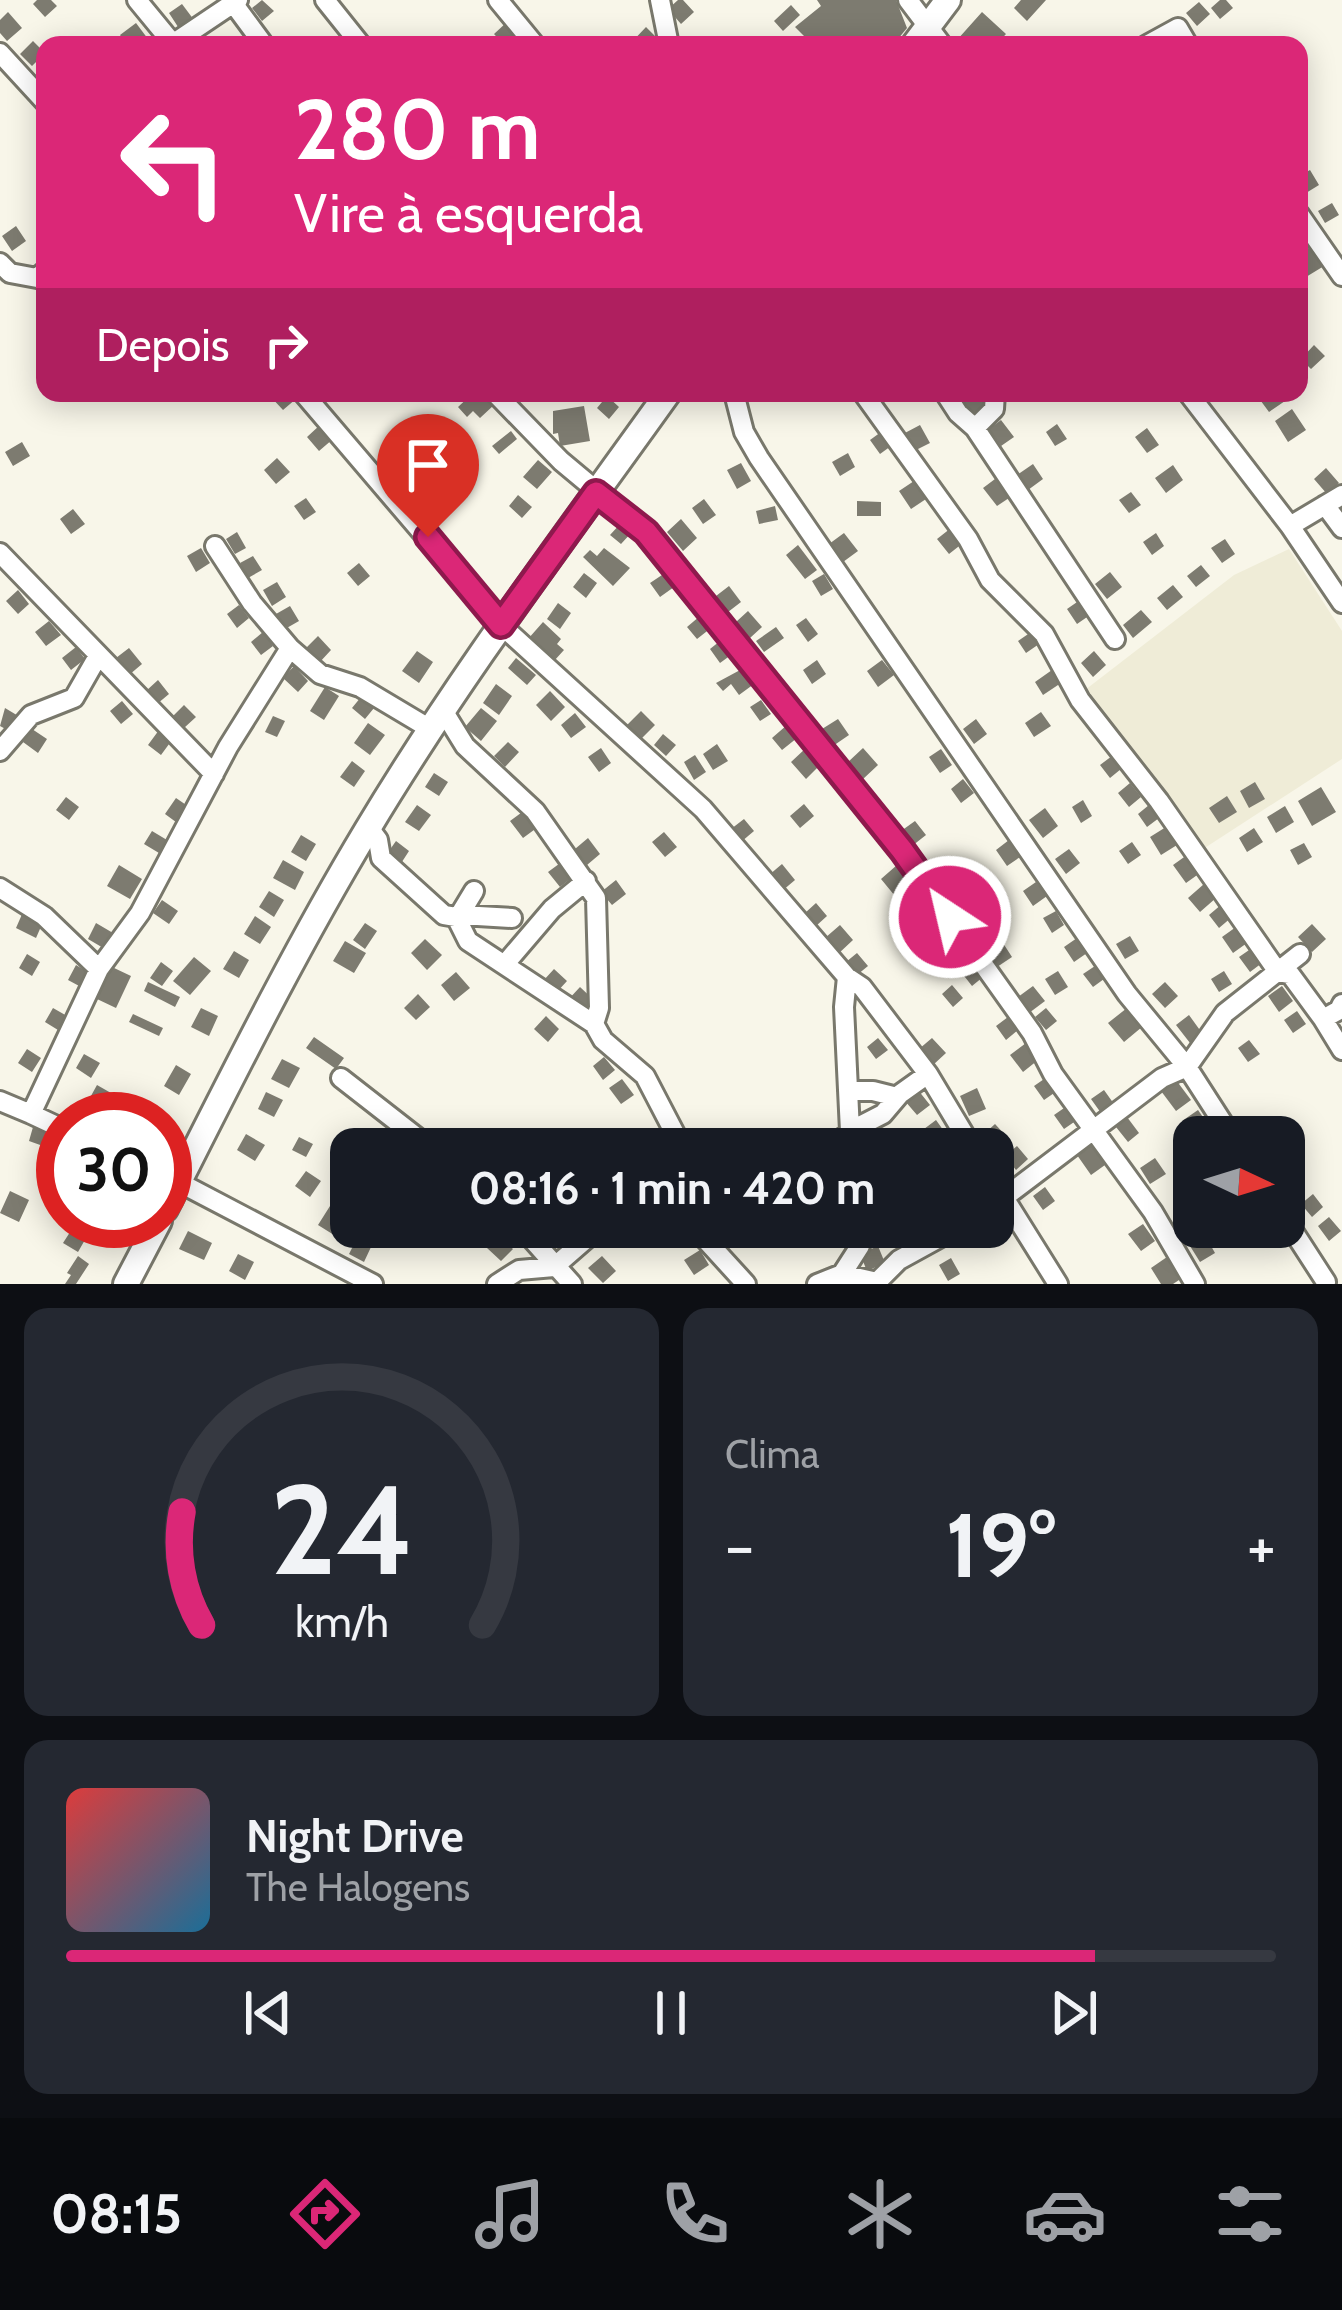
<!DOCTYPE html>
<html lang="pt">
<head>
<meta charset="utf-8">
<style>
	:root { --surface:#171b24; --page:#242831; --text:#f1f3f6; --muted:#9ea1a6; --line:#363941; --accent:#db2777 }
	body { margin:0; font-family:Cabin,sans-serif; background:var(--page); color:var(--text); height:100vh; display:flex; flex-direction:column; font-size:45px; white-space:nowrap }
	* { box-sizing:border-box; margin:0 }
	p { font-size:39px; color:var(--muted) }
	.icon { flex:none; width:66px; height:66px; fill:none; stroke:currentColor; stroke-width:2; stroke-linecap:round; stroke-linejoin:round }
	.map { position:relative; height:1284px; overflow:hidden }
	.panel { display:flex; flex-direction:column; gap:24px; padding:24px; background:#0d0f14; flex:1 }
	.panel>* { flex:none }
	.banner { position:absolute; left:36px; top:36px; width:1272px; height:366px; border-radius:24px; box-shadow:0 6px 30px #0003; background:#db2777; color:#fff; overflow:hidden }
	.needle { width:78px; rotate:94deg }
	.buttons { position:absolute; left:1173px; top:1116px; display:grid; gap:24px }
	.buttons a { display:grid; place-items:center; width:132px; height:132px; border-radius:24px; background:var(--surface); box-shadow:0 6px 30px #0003; font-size:60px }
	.speed { position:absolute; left:36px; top:1092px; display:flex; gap:24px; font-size:60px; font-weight:700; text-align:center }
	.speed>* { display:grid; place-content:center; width:156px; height:156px; border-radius:50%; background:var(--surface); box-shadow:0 6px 30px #0003; line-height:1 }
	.speed .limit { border:18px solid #d22; background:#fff; color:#111 }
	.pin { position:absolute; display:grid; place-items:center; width:102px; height:102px; color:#fff; margin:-123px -51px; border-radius:50% 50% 50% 0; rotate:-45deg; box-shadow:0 0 12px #0007 }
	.pin .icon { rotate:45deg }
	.me { position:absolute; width:132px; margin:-66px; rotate:325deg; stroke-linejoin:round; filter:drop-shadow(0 0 9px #0008) }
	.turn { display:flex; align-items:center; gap:42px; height:252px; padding:0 60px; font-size:54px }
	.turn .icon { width:156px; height:156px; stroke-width:2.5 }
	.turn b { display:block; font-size:84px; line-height:102px }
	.then { display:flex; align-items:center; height:114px; padding:0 60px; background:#0003; gap:24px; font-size:45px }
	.big { font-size:90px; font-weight:700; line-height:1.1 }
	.panel .tile { flex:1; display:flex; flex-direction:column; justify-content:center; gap:18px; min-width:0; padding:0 42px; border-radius:24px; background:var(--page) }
	.panel .dial { align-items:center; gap:0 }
	.dial svg { height:312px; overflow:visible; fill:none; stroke:var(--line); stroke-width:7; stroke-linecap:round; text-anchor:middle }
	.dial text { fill:var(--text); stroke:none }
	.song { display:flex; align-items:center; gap:36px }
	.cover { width:144px; height:144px; border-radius:18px; background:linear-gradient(135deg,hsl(0 70% 55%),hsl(200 70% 35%)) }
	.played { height:12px; border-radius:6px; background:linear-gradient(90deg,var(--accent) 85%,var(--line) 85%) }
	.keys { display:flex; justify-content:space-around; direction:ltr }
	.heat { display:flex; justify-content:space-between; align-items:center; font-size:66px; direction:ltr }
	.panel .tiles { flex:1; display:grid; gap:24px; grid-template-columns:1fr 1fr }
	.tile:last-child { grid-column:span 2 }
	.trip { position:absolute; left:330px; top:1128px; width:684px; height:120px; border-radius:24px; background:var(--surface); box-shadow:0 6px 30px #0003; font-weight:700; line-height:120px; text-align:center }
	.menu { display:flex; height:192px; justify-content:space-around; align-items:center; background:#090b0e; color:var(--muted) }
	.menu .icon { width:84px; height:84px }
	.menu .selected { color:var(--accent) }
	.menu b { font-size:54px; color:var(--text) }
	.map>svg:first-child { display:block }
</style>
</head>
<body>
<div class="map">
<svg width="1342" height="1284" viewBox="0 0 1342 1284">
	<rect width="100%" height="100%" fill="#f8f6e9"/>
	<path fill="#efecd7" d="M1289,549L1342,631V759L1200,851L1085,690L1234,575Z"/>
	<path fill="#7d7b70" d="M37,0H51L57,6L45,17L33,4Z
		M262,0L274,11L262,21L252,8Z
		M678,0H683L694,12L681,24L668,9Z
		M817,0H896L907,28L893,45H813L795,27L821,6Z
		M1021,0H1046L1027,21L1014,8Z
		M1220,0H1226L1233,8L1220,19L1211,8Z
		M1199,2L1210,14L1197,26L1186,13Z
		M182,4L194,20L180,30L169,13Z
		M791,5L800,15L783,31L774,21Z
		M8,12L22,28L7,41L0,33V20Z
		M982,12L1006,34L996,45H963L957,40Z
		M507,22L518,35L504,45L494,34Z
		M136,23L148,39L141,45H127L120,35Z
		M646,27L655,36L646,45H629Z
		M33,41L45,53L32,66L20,54Z
		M1310,170L1319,185L1306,193L1299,176Z
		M1332,203L1339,215L1325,223L1318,211Z
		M16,226L26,241L12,251L2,236Z
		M1312,246L1324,266L1306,277L1299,265V254Z
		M1314,345L1325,356L1311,369L1301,359Z
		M274,393H293L297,398L283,410L270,396Z
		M473,393H482L494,405L480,418L473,411L467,417L458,407Z
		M970,393H979L986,406L970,414L961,398Z
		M1255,393H1278L1285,401L1269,412Z
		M607,396L619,407L609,419L597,408Z
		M584,406L590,441L560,446L558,433L553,434V411Z
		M1292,409L1306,430L1288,442L1275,421Z
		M1001,420L1014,437L1001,446L989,429Z
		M1057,424L1067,439L1055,446L1046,432Z
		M320,425L333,439L319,451L307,437Z
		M920,425L930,443L912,452L903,434Z
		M1147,428L1159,445L1147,453L1135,437Z
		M511,431L517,439L499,454L492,446Z
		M881,432L891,446L880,454L870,440Z
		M408,438L419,453L402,467L390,452Z
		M22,442L30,456L13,466L5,452Z
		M848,453L855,467L840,476L832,462Z
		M277,458L290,472L276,484L264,470Z
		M538,460L552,472L537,489L523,477Z
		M426,463L442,477L433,488L417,474Z
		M741,463L751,481L737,489L727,470Z
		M1033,464L1043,479L1028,490L1017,475Z
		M1173,465L1183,480L1166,493L1155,478Z
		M1326,468L1339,483L1327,494L1314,479Z
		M917,479L929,497L911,509L899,491Z
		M995,479L1009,498L997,506L983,488Z
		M1131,492L1141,505L1129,513L1119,500Z
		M518,495L532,507L522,518L509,506Z
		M306,498L316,512L304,520L294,506Z
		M704,499L716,515L703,524L692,508Z
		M857,501L881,502V516H857Z
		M775,506L778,520L759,524L756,511Z
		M73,509L85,524L71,534L60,519Z
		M681,519L697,538L683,551L667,532Z
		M621,523L632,532L621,544L610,535Z
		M951,528L963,543L949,554L937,539Z
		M237,532L246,548L235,554L226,539Z
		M844,533L858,551L843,562L829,544Z
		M1156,533L1164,546L1152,555L1143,542Z
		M1225,539L1235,554L1222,563L1211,548Z
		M798,545L817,570L805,579L786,555Z
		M201,548L210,563L196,572L187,556Z
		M604,548L630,568L613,586L583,557L590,550L597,556Z
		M253,556L262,570L248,578L240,563Z
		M359,563L370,576L358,586L347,573Z
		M1201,565L1210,576L1196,587L1187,576Z
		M1110,572L1122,587L1107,599L1095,584Z
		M584,573L597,583L586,598L573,587Z
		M665,573L674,587L660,597L650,583Z
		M824,574L833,589L821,596L812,581Z
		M277,582L286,597L272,606L263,590Z
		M1173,585L1183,597L1167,610L1157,598Z
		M729,586L741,602L728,612L716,596Z
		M18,590L29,604L18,614L6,601Z
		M1080,600L1090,615L1077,624L1067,609Z
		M558,603L571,613L560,629L547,619Z
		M239,605L249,618L237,628L227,614Z
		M290,606L299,621L285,629L276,614Z
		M1141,610L1152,622L1133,638L1123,625Z
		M748,611L762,627L750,638L736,622Z
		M700,616L711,628L697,639L687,627Z
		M806,618L818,634L808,642L796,625Z
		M49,621L61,635L46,646L35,632Z
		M543,622L561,639L557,644L564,650L554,661L528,639Z
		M776,627L784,638L764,652L756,641Z
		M1034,630L1042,642L1026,653L1018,641Z
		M263,632L273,646L261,655L251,642Z
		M318,636L331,650L319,663L305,649Z
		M720,641L731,655L720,663L710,649Z
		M76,647L85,659L71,670L62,658Z
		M129,648L142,664L129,675L116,658Z
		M417,651L433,662L419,683L402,671Z
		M1094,651L1106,665L1093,677L1081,663Z
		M516,658L536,675L527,685L508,668Z
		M817,660L826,674L812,684L803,670Z
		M882,660L894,675L878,687L867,671Z
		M294,666L308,681L298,692L283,678Z
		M742,669L754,684L739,695L731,684L723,691L716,683Z
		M1052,670L1061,683L1043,695L1035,682Z
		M158,680L169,694L157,704L146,691Z
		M496,684L512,696L499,715L483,703Z
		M325,687L339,696L324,720L310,711Z
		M550,691L565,707L551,721L536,705Z
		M361,697L374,708L365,719L352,708Z
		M761,700L771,714L760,721L750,707Z
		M122,701L133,714L121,724L110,711Z
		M184,705L196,717L184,728L172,717Z
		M5,708L20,717L11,732L0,726Z
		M481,708L497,721L481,741L465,727Z
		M641,711L655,725L641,739L627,725Z
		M1041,712L1051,726L1034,737L1025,723Z
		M575,713L586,727L571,738L561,725Z
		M273,716L285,721L277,737L265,732Z
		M838,719L849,735L833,746L822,729Z
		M976,719L987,734L974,744L963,729Z
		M368,723L385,735L370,755L354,743Z
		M787,725L797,738L782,750L772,738Z
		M32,729L47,739L38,753L23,742Z
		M159,730L172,740L161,755L148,745Z
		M663,734L676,745L666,756L654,745Z
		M508,742L519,752L505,767L494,756Z
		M717,744L728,761L713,770L703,754Z
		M601,748L611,763L599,772L588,757Z
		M806,748L821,764L806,779L791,762Z
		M863,748L878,765L862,780L847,763Z
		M941,749L952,765L940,773L929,757Z
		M695,755L706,772L694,780L684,762Z
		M1112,756L1121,769L1110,778L1100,765Z
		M352,761L365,771L354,787L340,777Z
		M434,773L448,782L439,796L425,787Z
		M963,779L974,793L961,803L951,789Z
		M1255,782L1265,799L1249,808L1240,791Z
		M1130,783L1141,797L1129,807L1118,793Z
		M1321,787L1336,812L1312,826L1298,801Z
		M1227,796L1237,812L1219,823L1209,808Z
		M66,797L79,807L69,820L56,810Z
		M176,798L192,809L180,825L165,814Z
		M1083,800L1092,816L1081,823L1072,807Z
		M804,804L814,816L800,828L790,816Z
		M417,805L431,815L419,831L405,822Z
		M1149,805L1159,818L1147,827L1138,814Z
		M1285,806L1294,822L1276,833L1267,817Z
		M1045,808L1058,826L1043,838L1029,820Z
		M525,810L538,827L523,838L510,821Z
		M744,819L754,831L741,842L731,829Z
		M915,821L926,835L912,846L901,831Z
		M1166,827L1177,845L1161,855L1150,837Z
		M1254,828L1263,842L1247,852L1239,838Z
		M152,831L167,840L159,853L144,844Z
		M664,832L677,847L665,857L652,842Z
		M301,835L316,844L306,861L291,852Z
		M588,838L600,854L587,865L575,849Z
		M1009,840L1020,857L1007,866L996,850Z
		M396,841L409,851L398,868L384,858Z
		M1132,842L1141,855L1128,864L1119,851Z
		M1304,843L1312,857L1298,865L1290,850Z
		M1069,849L1080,863L1066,874L1055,859Z
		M1187,855L1200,873L1186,883L1173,865Z
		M283,860L304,872L295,890L273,878Z
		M563,861L574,876L560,887L548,872Z
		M782,864L795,880L782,891L769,875Z
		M119,865L142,879L130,899L107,886Z
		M897,865L911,881L895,896L881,879Z
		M616,880L626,894L612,905L601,892Z
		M1036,882L1047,896L1033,906L1023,891Z
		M1204,884L1216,898L1200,912L1188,898Z
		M962,885L970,895L956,907L947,896Z
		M269,891L284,900L274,917L259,907Z
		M162,900L178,911L169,924L153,913Z
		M816,903L827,916L816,926L805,913Z
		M1222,904L1232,917L1219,928L1209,915Z
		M1056,911L1064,925L1052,933L1043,918Z
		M23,912L43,922L36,938L16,928Z
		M937,913L946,927L932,937L923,922Z
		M255,916L271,927L260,944L244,934Z
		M96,923L113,933L105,949L88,939Z
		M365,923L377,931L365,949L353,940Z
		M1312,924L1326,939L1312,952L1298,937Z
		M840,925L853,940L838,954L825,938Z
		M1236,927L1247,943L1233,953L1222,937Z
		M955,936L964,953L949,960L940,944Z
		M1130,936L1139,951L1125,959L1116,944Z
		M1077,938L1087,953L1074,962L1064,947Z
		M425,939L442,955L427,970L411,953Z
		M1001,940L1012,957L997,967L985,949Z
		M345,941L366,953L354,973L333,961Z
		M1252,948L1262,963L1250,972L1239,957Z
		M234,951L249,960L239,978L223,969Z
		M857,953L868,966L857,975L846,962Z
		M27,954L40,962L32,976L19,968Z
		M194,957L211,971L190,995L173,981Z
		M161,962L173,971L162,986L150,978Z
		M973,963L983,977L972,986L961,972Z
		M76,965L89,973L81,987L68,980Z
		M1095,966L1104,979L1093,987L1083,974Z
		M112,967L131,976L116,1008L97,999Z
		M554,969L567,981L556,993L543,981Z
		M1058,971L1068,987L1055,995L1045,979Z
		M1224,971L1232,984L1219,992L1211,979Z
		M456,972L470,988L454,1001L441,985Z
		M148,982L180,997L175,1007L144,991Z
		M1165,982L1178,996L1165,1008L1152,994Z
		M952,985L963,998L953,1007L942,994Z
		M1033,986L1045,1001L1029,1013L1018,997Z
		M1282,986L1293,1001L1279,1012L1268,996Z
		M580,987L596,1002L584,1016L567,1001Z
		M418,994L430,1007L416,1020L404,1008Z
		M53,1008L67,1016L58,1030L45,1022Z
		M201,1008L218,1016L209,1036L191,1027Z
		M1046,1008L1057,1021L1046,1030L1035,1017Z
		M1127,1008L1142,1027L1124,1042L1108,1023Z
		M1297,1011L1306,1024L1293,1033L1284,1020Z
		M133,1014L163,1028L159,1036L129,1022Z
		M1189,1015L1202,1033L1190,1043L1176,1025Z
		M546,1016L559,1029L548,1042L534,1029Z
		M1008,1017L1018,1030L1006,1040L996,1026Z
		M314,1037L344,1058L336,1069L306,1048Z
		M878,1038L888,1050L876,1059L867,1047Z
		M932,1038L946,1053L933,1065L919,1049Z
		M1249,1040L1260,1054L1248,1062L1238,1048Z
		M1026,1043L1038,1060L1023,1072L1010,1055Z
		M27,1049L41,1058L32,1072L18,1063Z
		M84,1054L100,1063L91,1078L76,1068Z
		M604,1057L615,1070L603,1080L593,1066Z
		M282,1059L300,1068L289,1088L271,1079Z
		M176,1065L191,1074L179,1095L164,1086Z
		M1047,1077L1057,1091L1044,1100L1034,1086Z
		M622,1079L634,1095L621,1104L609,1088Z
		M1176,1080L1191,1100L1176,1111L1161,1091Z
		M97,1085L111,1093L96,1119H91L81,1114Z
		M977,1088L986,1109L969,1116L960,1096Z
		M918,1090L930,1105L917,1115L905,1101Z
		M1104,1090L1114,1104L1101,1113L1091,1099Z
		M266,1092L283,1100L274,1117L258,1109Z
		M1067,1106L1077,1120L1064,1129L1054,1115Z
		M1198,1110L1212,1130L1201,1137H1193L1182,1121Z
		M1127,1117L1139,1133L1128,1142L1116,1127Z
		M936,1120L946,1134L934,1143L924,1129Z
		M995,1124L1007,1137L996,1147L984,1134Z
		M33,1127L48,1132L43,1146L29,1141Z
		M246,1134L265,1145L255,1161L237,1150Z
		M299,1137L313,1144L306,1157L292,1150Z
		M1091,1144L1105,1165L1091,1175L1077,1155Z
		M1017,1146L1028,1159L1016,1170L1005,1156Z
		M1155,1158L1166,1174L1150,1184L1140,1168Z
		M306,1171L321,1181L310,1197L295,1186Z
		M1045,1187L1055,1201L1043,1210L1033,1196Z
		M10,1191L29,1200L19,1222L0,1213Z
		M1313,1194L1323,1207L1312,1217L1301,1204Z
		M330,1206L345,1215L334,1235L318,1225Z
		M1003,1213L1013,1227L1000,1236L993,1221Z
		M1329,1217L1341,1231L1329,1241L1318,1226Z
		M1143,1224L1155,1241L1141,1251L1128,1234Z
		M72,1229L86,1238L78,1252L63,1243Z
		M188,1231L212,1243L204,1260L179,1249Z
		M499,1235L513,1249L501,1261L487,1248Z
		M1206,1237L1215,1253L1200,1262L1190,1246Z
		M356,1240L371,1247L364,1262L349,1254Z
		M878,1246L885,1263L867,1271L860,1254Z
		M700,1250L709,1265L694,1275L684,1260Z
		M238,1254L254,1262L245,1280L229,1271Z
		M78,1256L89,1264L76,1284H65L71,1275L67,1273Z
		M602,1256L616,1271L603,1283L588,1268Z
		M1167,1257L1182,1278L1173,1284H1161L1151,1268Z
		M951,1258L960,1274L948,1281L939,1265Z"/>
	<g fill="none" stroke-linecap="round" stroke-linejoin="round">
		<g stroke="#79786c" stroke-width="24">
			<path id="minor" d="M137,0L174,45
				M325,0L361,45
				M498,0L535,45
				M660,0L669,45
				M908,0L942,45
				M233,3L264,45
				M171,45L238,0
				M1147,45L1178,28L1188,45
				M0,53L45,102
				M1299,214L1342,276
				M0,263L10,273L37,278L45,271
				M303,393L501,625L703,809L847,977L862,987L928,1074L973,1149
				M495,393L561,461L646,532L902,850L1032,1033L1053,1074L1153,1212L1195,1284
				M734,393L744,432L759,458L1127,994L1187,1067L1232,1137
				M863,393L968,539L990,580L1044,634L1080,700L1159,801L1278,972L1290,974L1323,1019L1339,1010L1342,1004
				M945,393L958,413L975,428L1115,639
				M1188,393L1290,526L1342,603
				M975,428L994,409L995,393
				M1325,505L1342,528
				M1290,526L1342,495
				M215,546L252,603L290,648L320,674L360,687L432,730
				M0,553L214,774
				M444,712L465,746L535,811L596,898L599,1008L594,1024L603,1040L645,1076L683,1149
				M0,751L31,715L74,698L98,656
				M369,828L378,840L381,858L444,915L456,917L468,941L594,1024
				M0,888L44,916L99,969
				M461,915L512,918
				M457,919L474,891
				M505,964L552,909L586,881
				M1323,1019L1342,1050
				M341,1078L432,1149
				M848,1091H873L897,1097
				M0,1101L31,1114L99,969L140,913L228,747L290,648
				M31,1114L63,1129
				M850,1131L883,1114L900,1094L928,1074
				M843,1149L842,1139L850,1131L844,1007L847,977
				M165,1175L373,1284
				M993,1180L1058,1284
				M993,1206L1162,1078L1187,1067L1225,1013L1300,954
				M1284,1217L1326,1282
				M521,1227L572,1284
				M694,1227L746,1284
				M842,1274L860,1246L856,1227
				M497,1284L519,1270L554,1267L600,1227
				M817,1284L842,1274L877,1282L899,1260L959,1227"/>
		</g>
		<g stroke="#79786c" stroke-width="30">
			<path id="major" d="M914,45L948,0
				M165,1209C230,1081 293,953 367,830C458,678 565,537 668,393
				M126,1284L159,1221"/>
		</g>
		<use href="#minor" stroke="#fff" stroke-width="18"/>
		<use href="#major" stroke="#fff" stroke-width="24"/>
	</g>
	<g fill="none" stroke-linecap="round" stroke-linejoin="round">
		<g stroke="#8e194d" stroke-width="30">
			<path id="route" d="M428,537L501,625L596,493L646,532L902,850L950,917"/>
		</g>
		<use href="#route" stroke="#db2777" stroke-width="21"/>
	</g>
</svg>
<div class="buttons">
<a><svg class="needle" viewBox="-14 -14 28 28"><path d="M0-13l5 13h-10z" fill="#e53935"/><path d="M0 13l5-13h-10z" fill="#9ea1a6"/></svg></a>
</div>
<div class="speed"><div class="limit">30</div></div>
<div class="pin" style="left:428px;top:537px;background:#d93025"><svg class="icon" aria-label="arrive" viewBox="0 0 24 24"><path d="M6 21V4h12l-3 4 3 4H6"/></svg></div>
<svg class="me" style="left:950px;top:917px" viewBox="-20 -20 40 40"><circle r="17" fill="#db2777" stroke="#fff" stroke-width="3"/><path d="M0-11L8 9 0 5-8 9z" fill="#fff"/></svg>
<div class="trip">08:16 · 1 min · 420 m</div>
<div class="banner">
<div class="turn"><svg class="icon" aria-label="left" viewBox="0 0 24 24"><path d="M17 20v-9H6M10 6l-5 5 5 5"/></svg><div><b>280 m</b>Vire à esquerda</div></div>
<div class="then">Depois<svg class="icon" aria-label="right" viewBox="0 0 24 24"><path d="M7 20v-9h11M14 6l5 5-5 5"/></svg></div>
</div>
</div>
<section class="panel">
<div class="tiles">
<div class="tile dial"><svg viewBox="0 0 100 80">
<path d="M14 69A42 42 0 1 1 86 69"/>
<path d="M14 69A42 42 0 0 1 9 40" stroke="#db2777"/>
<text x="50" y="56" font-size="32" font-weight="700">24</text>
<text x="50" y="72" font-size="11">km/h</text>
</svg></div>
<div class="tile"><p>Clima</p>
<div class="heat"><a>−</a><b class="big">19°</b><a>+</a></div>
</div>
<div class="tile">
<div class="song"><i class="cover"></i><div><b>Night Drive</b><p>The Halogens</p></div></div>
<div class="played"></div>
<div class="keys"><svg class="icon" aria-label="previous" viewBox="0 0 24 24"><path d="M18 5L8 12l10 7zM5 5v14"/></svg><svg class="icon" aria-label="pause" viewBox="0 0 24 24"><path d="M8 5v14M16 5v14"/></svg><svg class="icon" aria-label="next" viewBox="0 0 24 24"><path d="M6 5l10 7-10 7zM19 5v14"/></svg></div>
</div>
</div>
</section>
<nav class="menu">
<b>08:15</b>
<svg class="icon selected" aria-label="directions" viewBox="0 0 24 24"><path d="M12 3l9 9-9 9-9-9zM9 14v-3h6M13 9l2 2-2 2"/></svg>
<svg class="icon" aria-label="music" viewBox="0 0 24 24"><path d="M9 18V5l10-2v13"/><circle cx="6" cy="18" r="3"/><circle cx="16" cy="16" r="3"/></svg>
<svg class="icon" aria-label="phone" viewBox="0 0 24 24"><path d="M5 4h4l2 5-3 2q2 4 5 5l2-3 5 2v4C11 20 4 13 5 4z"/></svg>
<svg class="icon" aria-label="climate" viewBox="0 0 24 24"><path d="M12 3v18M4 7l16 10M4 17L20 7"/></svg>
<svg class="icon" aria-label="car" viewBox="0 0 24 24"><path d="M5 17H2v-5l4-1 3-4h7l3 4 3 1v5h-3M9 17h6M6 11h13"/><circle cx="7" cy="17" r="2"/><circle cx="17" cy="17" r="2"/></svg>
<svg class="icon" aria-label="filters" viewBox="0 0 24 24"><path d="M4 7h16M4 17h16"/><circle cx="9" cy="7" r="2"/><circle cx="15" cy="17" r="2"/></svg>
</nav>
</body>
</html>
